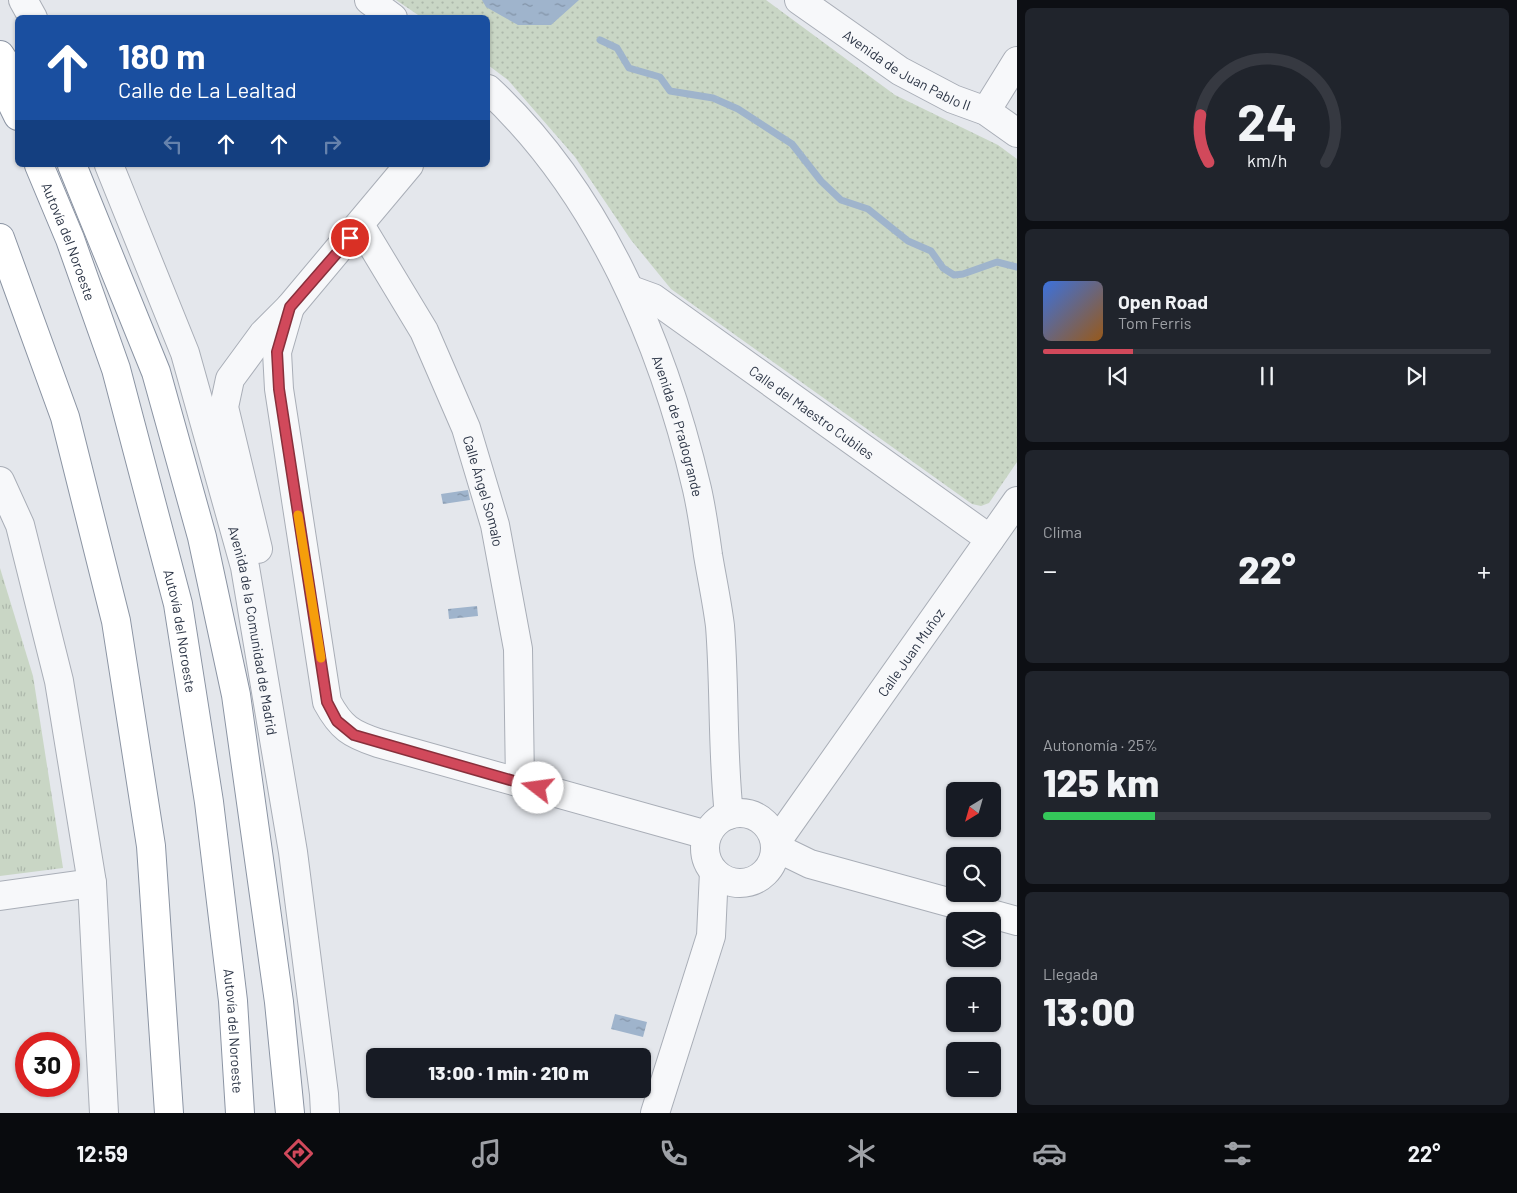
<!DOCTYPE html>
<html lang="es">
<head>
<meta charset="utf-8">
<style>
	:root { --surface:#171b24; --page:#20242c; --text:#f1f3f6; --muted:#9ea1a6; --line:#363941; --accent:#d1495b }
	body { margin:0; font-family:Barlow,sans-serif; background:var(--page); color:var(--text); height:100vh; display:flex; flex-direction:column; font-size:19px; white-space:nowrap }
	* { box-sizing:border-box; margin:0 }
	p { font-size:16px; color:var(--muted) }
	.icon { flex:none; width:28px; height:28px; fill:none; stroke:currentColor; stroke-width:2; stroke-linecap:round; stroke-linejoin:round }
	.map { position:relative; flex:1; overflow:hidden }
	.side { display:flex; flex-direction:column; gap:8px; padding:8px; background:#0d0f14; width:500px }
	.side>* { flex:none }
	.hud { position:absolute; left:15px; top:15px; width:475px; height:152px; border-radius:8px; box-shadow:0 1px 4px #0004; background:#1a4fa0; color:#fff; overflow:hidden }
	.needle { width:32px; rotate:217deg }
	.tools { position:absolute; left:946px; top:782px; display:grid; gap:10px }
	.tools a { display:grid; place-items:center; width:55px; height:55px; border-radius:8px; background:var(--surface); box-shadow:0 1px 4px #0004; font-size:25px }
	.speed { position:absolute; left:15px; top:1032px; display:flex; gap:10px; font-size:25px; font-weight:700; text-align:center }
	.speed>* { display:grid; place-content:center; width:65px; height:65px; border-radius:50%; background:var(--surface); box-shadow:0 1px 4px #0004; line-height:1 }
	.speed .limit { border:8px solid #d22; background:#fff; color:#111 }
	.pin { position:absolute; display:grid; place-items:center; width:42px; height:42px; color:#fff; margin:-21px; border:2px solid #fff; border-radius:50%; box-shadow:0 1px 5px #0007 }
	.me { position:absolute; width:55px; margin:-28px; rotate:285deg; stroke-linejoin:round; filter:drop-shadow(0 0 4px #0008) }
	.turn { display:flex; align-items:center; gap:18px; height:105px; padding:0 20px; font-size:22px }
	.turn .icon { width:65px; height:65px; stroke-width:2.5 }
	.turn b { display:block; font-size:35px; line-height:42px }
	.lanes { display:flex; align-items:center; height:48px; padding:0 20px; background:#0003; justify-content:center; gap:25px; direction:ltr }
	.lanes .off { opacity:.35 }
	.big { font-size:38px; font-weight:800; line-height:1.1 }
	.side .card { flex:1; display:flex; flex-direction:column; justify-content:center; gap:8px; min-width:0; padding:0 18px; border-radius:8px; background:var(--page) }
	.side .dial { align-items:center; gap:0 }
	.dial svg { height:130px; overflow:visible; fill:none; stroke:var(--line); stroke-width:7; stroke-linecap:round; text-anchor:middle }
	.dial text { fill:var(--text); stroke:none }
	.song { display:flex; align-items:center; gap:15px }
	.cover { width:60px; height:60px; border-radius:8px; background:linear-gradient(135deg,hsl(220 70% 55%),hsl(30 70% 35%)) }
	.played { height:5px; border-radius:2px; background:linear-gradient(90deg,var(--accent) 20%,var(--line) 20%) }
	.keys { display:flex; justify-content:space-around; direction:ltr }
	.heat { display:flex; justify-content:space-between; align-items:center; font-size:28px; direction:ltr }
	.charge { height:8px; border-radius:4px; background:linear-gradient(90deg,#34c759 25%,var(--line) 0) }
	.trip { position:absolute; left:366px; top:1048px; width:285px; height:50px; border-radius:8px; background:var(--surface); box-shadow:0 1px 4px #0004; font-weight:800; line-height:50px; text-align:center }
	.tab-bar { display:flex; height:80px; justify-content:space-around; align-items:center; background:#090b0e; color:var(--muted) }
	.tab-bar .icon { width:35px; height:35px }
	.tab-bar .current { color:var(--accent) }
	.tab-bar b { font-size:22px; color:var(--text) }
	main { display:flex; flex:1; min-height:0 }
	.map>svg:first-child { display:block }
</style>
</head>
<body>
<main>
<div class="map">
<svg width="1017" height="1113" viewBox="0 0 1017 1113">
	<defs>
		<pattern id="grass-tufts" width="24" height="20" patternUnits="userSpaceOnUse" patternTransform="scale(1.25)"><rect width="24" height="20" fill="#c9d6c5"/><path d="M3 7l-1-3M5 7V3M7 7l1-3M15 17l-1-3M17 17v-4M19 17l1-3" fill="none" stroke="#adb8ab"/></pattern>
		<pattern id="garden-dots" width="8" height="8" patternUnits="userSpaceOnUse" patternTransform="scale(1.25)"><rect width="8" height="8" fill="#c9d6c5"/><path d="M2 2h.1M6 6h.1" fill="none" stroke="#adb8ab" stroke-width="1.8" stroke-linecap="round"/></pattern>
		<pattern id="water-ripples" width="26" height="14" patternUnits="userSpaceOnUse" patternTransform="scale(1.25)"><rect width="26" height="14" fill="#9fb4cc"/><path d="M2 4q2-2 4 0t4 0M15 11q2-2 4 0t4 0" fill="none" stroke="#8293a7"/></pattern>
	</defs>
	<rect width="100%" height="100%" fill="#e4e7ec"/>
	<path fill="url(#grass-tufts)" d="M0,568L33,676L63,868L0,876Z"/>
	<path fill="url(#garden-dots)" d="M396,0H766L895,95L998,145L1017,159V462L989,503L981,506L972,504L671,289L631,240L575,157L508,80L488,65V18L421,17Z"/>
	<path fill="url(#water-ripples)" d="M482,0H579L551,25H518L486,7Z
		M468,490L470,500L443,504L441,494Z
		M477,606L478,616L449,619L448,609Z
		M615,1014L647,1022L643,1037L611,1029Z"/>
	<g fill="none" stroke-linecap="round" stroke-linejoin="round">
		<path stroke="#9fb4cc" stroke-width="7" d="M600,40L617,48L629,68L660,77L670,91L713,98L738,109L792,144L821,181L841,200L868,209L908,241L931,251L943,268L954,275L963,274L997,262L1017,267"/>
		<g stroke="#a9aeb7" stroke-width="30">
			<g id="minor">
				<path d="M23,0L33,18"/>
				<path d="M369,0L393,18"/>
				<path id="s1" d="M799,0L900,71L953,99L986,111L1017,133"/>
				<path id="s2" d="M488,89C599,192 663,343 697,489C702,511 705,533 708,555C712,579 717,602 720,626C725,689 722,752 729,815"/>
				<path d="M986,111L1017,61"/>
				<path id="s3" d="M109,165L185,353L245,567L293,852L324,1094L325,1113"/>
				<path id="s4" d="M360,225L424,331L466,428L495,525L518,649L520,783"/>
				<path id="s5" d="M631,290L653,298L990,539"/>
				<path d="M290,307L277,352L279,389L327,702C341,728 351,734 378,743L707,835"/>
				<path d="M0,481L20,525L59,681L92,883L104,1113"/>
				<path d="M258,549L224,407L230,379L263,334L290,307L409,165"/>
				<circle cx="740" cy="848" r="35"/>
				<path id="s6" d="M775,844L1017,501"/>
				<path d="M775,847L810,864L1017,921"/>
				<path d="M0,896L92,883"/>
				<path d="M655,1113L711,936L714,872"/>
			</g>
		</g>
		<g stroke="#8b94a3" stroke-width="30">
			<g id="highway">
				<path d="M0,55L18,82"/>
				<path d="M0,79L18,116"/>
				<path id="s7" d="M39,165L70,239L116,369L178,604L209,802L233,1001L240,1113"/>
				<path d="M72,165L156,372L202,537L236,695L279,1002L290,1113"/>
				<path d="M0,238L65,417L116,621L151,846L169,1113"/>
			</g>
		</g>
		<use href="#minor" stroke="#f7f8fa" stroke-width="28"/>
		<use href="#highway" stroke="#fff" stroke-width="28"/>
	</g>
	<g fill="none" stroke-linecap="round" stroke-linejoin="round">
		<g stroke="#882f3b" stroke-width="12">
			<path id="route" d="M350,238L290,307L277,352L279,389L327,702L337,721L354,735L538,788"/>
		</g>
		<use href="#route" stroke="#d1495b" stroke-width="9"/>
		<path stroke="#f59e0b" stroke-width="9" d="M298,515L321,658"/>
	</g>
	<g text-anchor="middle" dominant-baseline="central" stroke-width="5" stroke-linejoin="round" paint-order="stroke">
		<g font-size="14" fill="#2b3445" stroke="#f4f6f9">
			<text stroke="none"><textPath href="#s1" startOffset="129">Avenida de Juan Pablo II</textPath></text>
			<text stroke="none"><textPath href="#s7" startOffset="82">Autovía del Noroeste</textPath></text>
			<text stroke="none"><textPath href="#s5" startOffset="219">Calle del Maestro Cubiles</textPath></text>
			<text stroke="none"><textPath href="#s2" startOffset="392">Avenida de Pradogrande</textPath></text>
			<text stroke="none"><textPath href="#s4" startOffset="295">Calle Ángel Somalo</textPath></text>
			<text stroke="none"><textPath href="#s7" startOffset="488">Autovía del Noroeste</textPath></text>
			<text stroke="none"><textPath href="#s3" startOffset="489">Avenida de la Comunidad de Madrid</textPath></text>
			<text stroke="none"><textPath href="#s6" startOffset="235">Calle Juan Muñoz</textPath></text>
			<text stroke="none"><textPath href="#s7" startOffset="892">Autovía del Noroeste</textPath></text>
		</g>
	</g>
</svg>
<div class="tools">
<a><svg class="needle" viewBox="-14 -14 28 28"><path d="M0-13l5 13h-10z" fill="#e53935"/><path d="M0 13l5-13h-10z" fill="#9ea1a6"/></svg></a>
<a><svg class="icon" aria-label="search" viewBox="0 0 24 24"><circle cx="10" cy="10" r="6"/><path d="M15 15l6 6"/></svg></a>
<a><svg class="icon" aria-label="layers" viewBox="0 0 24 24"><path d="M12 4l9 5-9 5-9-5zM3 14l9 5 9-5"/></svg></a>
<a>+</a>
<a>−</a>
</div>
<div class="speed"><div class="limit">30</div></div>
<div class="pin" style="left:350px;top:238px;background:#d93025"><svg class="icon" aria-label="arrive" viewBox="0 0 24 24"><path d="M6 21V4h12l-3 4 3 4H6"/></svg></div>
<svg class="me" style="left:538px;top:788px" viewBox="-20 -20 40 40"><circle r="19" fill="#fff"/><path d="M0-13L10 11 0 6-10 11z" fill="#d1495b"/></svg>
<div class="trip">13:00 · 1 min · 210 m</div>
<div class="hud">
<div class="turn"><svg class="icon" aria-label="ahead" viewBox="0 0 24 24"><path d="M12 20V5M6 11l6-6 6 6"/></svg><div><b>180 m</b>Calle de La Lealtad</div></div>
<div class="lanes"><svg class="icon off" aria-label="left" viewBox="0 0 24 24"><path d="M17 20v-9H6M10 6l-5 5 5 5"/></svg><svg class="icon" aria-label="ahead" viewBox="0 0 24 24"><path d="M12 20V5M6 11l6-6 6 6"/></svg><svg class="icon" aria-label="ahead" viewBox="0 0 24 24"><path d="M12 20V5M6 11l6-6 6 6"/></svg><svg class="icon off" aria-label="right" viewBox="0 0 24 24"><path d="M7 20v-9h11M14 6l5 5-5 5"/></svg></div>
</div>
</div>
<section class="side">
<div class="card dial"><svg viewBox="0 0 100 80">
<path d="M14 69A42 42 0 1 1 86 69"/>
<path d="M14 69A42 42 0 0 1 9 40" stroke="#d1495b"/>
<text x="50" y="56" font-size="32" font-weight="700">24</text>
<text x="50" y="72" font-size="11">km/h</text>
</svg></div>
<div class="card">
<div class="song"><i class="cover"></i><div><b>Open Road</b><p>Tom Ferris</p></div></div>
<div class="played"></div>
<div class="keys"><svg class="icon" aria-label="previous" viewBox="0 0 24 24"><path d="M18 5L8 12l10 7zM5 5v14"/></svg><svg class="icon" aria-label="pause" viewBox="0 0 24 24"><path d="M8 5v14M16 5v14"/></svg><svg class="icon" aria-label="next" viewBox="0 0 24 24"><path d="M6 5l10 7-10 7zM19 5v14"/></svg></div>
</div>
<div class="card"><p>Clima</p>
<div class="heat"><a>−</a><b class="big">22°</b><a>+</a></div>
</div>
<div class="card"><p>Autonomía · 25%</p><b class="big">125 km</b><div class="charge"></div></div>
<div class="card"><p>Llegada</p><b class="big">13:00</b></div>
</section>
</main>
<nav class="tab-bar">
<b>12:59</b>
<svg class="icon current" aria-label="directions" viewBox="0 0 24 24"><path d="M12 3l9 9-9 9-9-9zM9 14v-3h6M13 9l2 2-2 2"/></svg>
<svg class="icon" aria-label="music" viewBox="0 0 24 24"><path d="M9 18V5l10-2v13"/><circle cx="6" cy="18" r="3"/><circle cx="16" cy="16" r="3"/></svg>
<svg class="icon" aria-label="phone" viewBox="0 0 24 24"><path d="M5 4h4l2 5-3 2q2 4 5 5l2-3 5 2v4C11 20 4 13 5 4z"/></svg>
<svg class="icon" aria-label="climate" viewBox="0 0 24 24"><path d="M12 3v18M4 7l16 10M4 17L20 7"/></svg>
<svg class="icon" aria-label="car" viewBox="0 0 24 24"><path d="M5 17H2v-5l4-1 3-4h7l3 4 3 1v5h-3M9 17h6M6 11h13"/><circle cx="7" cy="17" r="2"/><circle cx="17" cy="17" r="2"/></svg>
<svg class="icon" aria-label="filters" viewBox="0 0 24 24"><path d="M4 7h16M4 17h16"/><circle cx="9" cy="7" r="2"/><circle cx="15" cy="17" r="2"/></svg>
<b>22°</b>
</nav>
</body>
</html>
